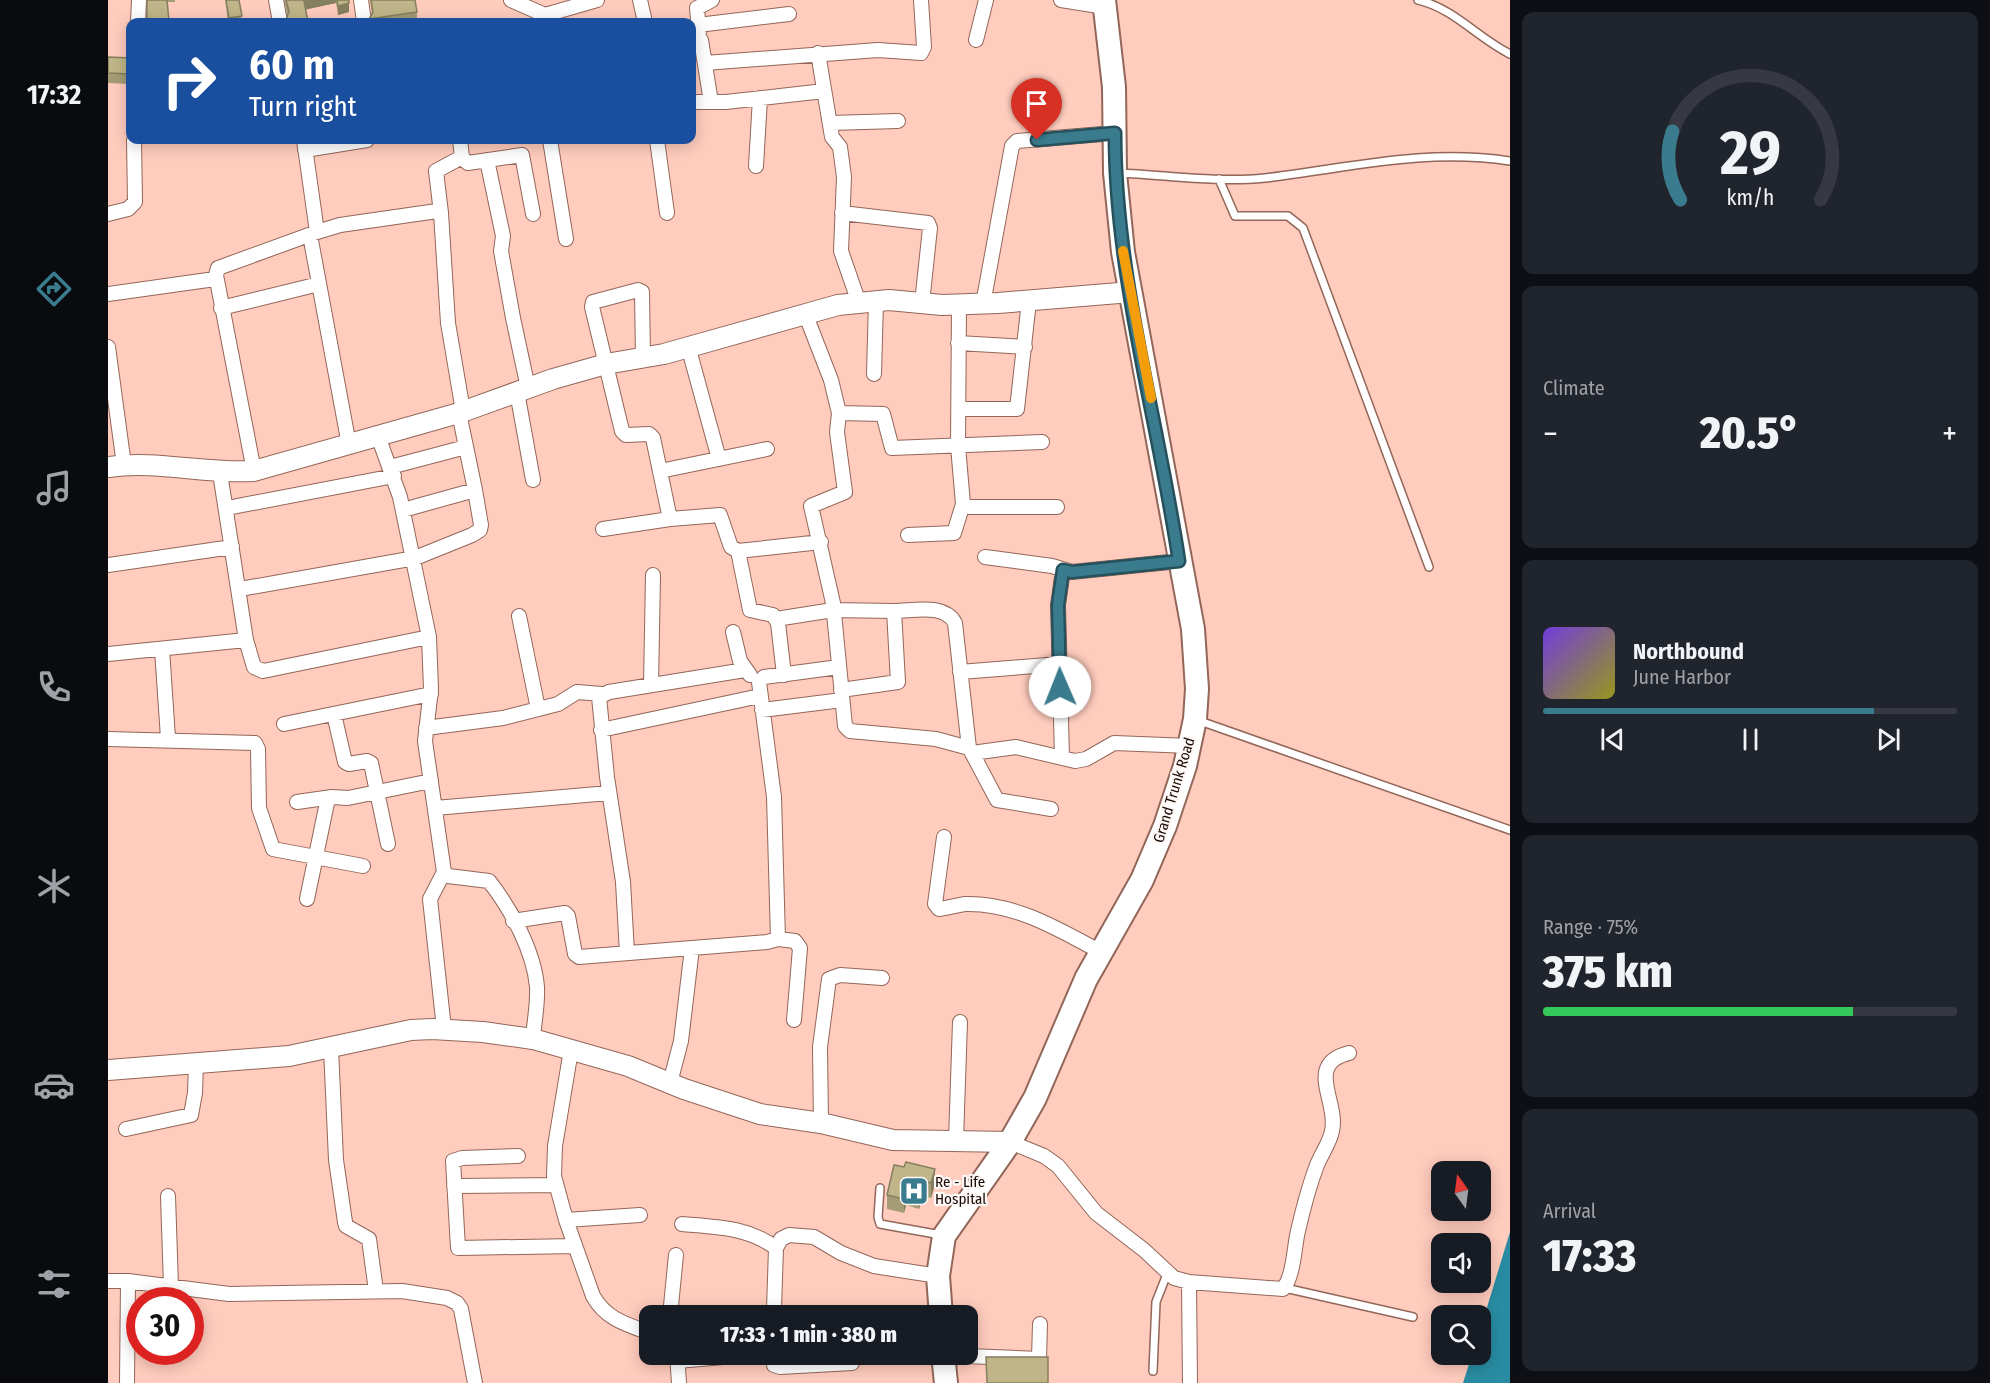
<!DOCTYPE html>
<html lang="en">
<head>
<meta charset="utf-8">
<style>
	:root { --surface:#171b24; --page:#20242c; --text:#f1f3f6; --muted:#9ea1a6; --line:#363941; --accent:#3a7c8d }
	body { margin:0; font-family:"Fira Sans Condensed",sans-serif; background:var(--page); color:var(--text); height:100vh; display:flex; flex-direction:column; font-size:22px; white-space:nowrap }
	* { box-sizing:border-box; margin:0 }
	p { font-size:20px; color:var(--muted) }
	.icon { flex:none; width:33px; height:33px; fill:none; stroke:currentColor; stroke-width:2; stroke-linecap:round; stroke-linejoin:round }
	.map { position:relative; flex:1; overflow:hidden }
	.sheet { display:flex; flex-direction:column; gap:12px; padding:12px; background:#0d0f14; width:480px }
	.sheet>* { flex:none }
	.hud { position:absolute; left:18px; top:18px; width:570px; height:126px; border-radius:12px; box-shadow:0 3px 15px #0003; background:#1a4fa0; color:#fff; overflow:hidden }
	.needle { width:39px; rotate:346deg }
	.controls { position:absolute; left:1323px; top:1161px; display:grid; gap:12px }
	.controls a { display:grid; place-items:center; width:60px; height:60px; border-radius:12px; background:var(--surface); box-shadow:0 3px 15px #0003; font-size:30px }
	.speed { position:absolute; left:18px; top:1287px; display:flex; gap:12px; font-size:30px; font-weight:700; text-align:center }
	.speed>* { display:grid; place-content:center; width:78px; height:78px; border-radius:50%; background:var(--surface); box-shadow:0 3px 15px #0003; line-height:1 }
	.speed .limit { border:9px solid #d22; background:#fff; color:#111 }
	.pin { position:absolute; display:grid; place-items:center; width:51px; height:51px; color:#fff; margin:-62px -26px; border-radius:50% 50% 50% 0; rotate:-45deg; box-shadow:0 0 6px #0007 }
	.pin .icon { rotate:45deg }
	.me { position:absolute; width:66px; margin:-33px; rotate:359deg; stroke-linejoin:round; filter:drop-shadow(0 0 4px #0008) }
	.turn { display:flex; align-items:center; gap:21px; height:126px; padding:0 24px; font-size:27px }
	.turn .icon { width:78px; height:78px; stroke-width:2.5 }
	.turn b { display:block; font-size:42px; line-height:51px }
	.big { font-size:45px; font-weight:800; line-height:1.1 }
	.sheet .card { flex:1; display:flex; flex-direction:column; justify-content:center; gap:9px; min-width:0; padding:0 21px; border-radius:12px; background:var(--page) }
	.sheet .dial { align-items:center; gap:0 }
	.dial svg { height:156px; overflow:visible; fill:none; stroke:var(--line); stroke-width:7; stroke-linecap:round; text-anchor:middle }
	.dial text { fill:var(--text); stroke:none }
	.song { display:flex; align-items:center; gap:18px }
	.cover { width:72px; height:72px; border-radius:9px; background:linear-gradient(135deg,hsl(260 70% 55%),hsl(60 70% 35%)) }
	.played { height:6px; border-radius:3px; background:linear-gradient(90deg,var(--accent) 80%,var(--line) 80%) }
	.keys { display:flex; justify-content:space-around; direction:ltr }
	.heat { display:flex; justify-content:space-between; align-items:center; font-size:33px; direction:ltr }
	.charge { height:9px; border-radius:4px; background:linear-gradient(90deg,#34c759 75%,var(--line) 0) }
	.trip { position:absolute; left:531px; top:1305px; width:339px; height:60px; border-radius:12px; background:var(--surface); box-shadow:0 3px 15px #0003; font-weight:800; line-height:60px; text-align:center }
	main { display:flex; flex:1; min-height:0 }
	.dock { display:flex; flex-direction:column; width:108px; justify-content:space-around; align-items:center; background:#090b0e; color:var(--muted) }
	.dock .icon { width:42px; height:42px }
	.dock .active { color:var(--accent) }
	.dock b { font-size:27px; color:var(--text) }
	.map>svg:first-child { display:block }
</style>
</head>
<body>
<main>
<nav class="dock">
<b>17:32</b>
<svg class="icon active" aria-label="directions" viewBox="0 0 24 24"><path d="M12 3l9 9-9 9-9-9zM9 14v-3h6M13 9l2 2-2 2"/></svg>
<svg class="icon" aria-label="music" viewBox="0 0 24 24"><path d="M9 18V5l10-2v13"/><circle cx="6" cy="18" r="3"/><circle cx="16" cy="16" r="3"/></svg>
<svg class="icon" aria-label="phone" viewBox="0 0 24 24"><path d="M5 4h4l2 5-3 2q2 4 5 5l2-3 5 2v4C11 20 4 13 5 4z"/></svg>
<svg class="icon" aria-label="climate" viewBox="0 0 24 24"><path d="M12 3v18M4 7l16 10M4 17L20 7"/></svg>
<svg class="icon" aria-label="car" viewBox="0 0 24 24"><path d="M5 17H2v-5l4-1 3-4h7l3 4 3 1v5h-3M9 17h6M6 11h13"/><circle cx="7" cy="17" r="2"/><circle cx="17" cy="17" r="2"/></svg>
<svg class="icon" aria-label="filters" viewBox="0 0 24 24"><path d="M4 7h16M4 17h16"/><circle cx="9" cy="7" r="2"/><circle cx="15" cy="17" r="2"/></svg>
</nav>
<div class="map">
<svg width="1402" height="1383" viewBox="0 0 1402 1383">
	<rect width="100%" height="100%" fill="#ffccbd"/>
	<path fill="#298ca3" d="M1402,1232V1383H1355L1364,1355L1372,1354L1373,1327Z"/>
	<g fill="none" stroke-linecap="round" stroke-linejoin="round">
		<g stroke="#926658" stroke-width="10">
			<path id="lane" d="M1310,0C1345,8 1370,38 1402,54
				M1011,173C1059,175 1109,183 1157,178C1242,168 1316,148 1402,161
				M1111,179L1127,216H1180L1195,228L1321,567
				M1089,720L1402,830
				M772,1188L770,1217L772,1224L833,1235
				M1177,1288L1305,1317
				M1045,1371L1048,1302L1059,1274"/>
		</g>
		<g stroke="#926658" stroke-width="16">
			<path id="street" d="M168,0L172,22
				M253,0L256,22
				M403,0L437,15L489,0
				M532,0L537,22
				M953,0L997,7
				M30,22L31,0
				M590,25L681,14
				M591,32L589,8L604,0
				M868,40L878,0
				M584,41L593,40L603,102
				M710,53L724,137L732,147L736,177L733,251L751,303
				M597,63L770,50L813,53L816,47L813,0
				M584,102H618L716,91
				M722,123L790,121
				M442,140L458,239
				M549,140L559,213
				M197,150L259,140
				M354,158L360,163L414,155L425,214
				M379,160L395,236L393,251L405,318L420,388
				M648,166L652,98
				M333,213L328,171L354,157L352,140
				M734,213L820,223L822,228L814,303
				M0,214L20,209L27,202L26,140
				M209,232L232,225L329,211L333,213L340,323L355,411
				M202,235L241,445
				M0,294L107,279
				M851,304L850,446L855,504L860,507H949
				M875,304L904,146L909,141L1007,133
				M113,308L211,284
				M697,313L723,380L731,413L775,414L784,448L934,442
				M850,343L917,347
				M580,346L611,459
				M0,347L16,465
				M535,358L534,292L530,290L485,302L484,307L514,431L518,435L541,434L545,438L562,519L612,515L623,547L630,551L713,542
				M766,374L768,301
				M409,392L425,480
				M850,409H909L921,301
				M731,413L729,432L737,492L703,506L725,603L737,726L742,731L828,739L861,748
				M270,436L292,497L321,637L323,689L317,741L336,872L340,876L381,881C403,909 426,951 429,987C430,1004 426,1022 425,1039
				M282,467L358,447
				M146,471L108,275L110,268L209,232L196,140
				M552,471L659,449
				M119,508L286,476
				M295,510L367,490L351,413
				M495,529L562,519
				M800,535L846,533L855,504
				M630,551L642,610L665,615L670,623L676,675
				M877,557L944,566L964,572L1071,561
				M0,565L124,547
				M132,589L307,558L364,535L372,530L373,525L367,490
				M786,611C806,611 836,603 847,623L861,748L864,753L908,747L967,761L978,759L1006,743L1082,746
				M411,616L430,709
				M668,619L725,610L786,611L790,682L733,690
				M625,632L632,661L642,675
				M138,640L146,667L155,671L321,637
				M54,649L60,738
				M0,654L138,640L112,473
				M852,672L952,664
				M543,685L545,575
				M654,710L734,700
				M226,714L237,762L241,764L259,761L263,763L280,844
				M176,724L323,694
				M318,728L395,718L450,704L469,692L494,694
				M493,730L652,696
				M0,739L147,743L150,749L151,808L165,849L255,866
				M864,753L889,800L943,809
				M954,758L950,605L955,570
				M189,802L224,797L240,798L323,781
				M327,808L501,793
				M836,837L827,904L831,909C840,908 849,905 858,904C907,903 950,929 991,951
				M336,872L322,899L336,1029
				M199,899L220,798
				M405,921L457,913L460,916L467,954L471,957L659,942L670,939L666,797L651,682L656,677L731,667
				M670,939L687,941L692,948L686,1020
				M519,953L515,882L499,777L491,697L501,692L637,670
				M223,1048L228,1160L237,1222L238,1226L261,1239L268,1291
				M463,1050L447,1146L446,1176L458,1220L485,1296C498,1319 517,1324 542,1333
				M562,1083L573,1041L584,948
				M713,1123L712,1047L721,979L732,975L774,978
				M18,1129L83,1115L87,1093L88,1063
				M848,1140L852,1022
				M902,1142L936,1156L950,1166L988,1213L1036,1250L1066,1278L1081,1282L1175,1289C1186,1276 1186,1247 1190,1231C1195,1209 1201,1186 1209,1165C1214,1153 1222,1142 1224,1131C1231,1102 1196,1064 1241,1053
				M410,1156L354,1158L345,1161L350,1248L467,1246
				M346,1186L448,1185
				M60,1196L63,1286
				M458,1220L532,1215
				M574,1224C608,1227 640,1227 668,1248
				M0,1281H20L121,1294L294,1291L339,1298L349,1303L353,1309L367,1383
				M1081,1282L1082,1383
				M562,1316L568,1255
				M661,1316L666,1309L668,1248L673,1239L681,1235L706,1237L733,1253L766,1266L830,1276
				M569,1354L571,1383
				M666,1354V1365L672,1367L744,1363
				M835,1355L931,1359L932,1324
				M569,1361L650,1354
				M19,1383L20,1281"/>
		</g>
		<g stroke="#926658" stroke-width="22">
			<path id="secondary" d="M0,467C49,460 96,474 146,471L351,413L445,379L498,364L556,354L730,305L781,300L834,305L890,303L1023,292
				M0,1070L181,1056L303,1030L324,1029L375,1032L425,1039L520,1066L576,1089L652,1114L713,1123L785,1140L902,1142"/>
		</g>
		<g stroke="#926658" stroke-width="26">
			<path id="primary" d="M833,1316L830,1276L836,1236L902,1142L927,1098L978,979L1034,880L1057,826L1077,766L1087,719L1089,689L1085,629L1015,252L1007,173L1006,87L996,0
				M835,1354L838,1383"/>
		</g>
		<use href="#lane" stroke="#fff" stroke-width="7"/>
		<use href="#street" stroke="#fff" stroke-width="14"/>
		<use href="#secondary" stroke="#fff" stroke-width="20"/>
		<use href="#primary" stroke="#fff" stroke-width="22"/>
	</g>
	<path fill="#a49c75" d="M39,0H67V2H59L61,22H39Z
		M117,0H131L134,22H120Z
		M176,0H241V12L230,15L228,3L197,9L200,22H178L179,15Z
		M262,0H307L309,12V22H261V19L264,14Z
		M0,57L22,58V84L0,83Z
		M786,1165L827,1184L823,1198L815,1196L811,1209L798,1205L796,1213L779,1209V1195Z"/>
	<path fill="#867f5f" d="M199,0H228V3L196,10V1Z
		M241,3V12L230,15V6Z
		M827,1169V1184L823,1198V1183Z
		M815,1181V1196L811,1209V1194Z
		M798,1191V1205L796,1213V1199Z"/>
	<path fill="#bfb588" stroke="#867f5f" stroke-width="1.5" d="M39,0H59L61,21L58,22H39Z
		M118,0H131L134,16L121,18Z
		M178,0H199L196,1L200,22H178V20L181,11Z
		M229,0H241V3L230,6Z
		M263,0H307L309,12L261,19L265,12Z
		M0,57L22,58V74L0,73Z
		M798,1162L827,1169L823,1183L815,1181L811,1194L798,1191L796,1199L779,1195L786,1165L796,1167Z
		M878,1357H940V1383H879Z"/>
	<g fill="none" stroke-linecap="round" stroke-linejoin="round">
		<g stroke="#26515c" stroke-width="15">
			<path id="route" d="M929,140L1007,133C1007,277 1050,419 1071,561L964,572L955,570L950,605L952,687"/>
		</g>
		<use href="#route" stroke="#3a7c8d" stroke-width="10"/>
		<path stroke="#f59e0b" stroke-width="10" d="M1015,251L1043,398"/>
	</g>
	<defs>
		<g id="hospital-square" transform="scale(1.5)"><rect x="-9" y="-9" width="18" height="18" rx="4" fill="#3a7c8d" stroke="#fef9f7"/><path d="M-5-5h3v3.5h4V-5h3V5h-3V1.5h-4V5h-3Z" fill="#fff"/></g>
	</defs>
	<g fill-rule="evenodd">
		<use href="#hospital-square" x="806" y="1191"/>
	</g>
	<g text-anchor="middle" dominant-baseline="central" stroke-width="4.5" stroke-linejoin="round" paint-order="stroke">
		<g font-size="15" fill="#1b0a06" stroke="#fef9f7">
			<text transform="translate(1066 790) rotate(-73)">Grand Trunk Road</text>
		</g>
		<g font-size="15" fill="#1b0a06" stroke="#fef9f7" text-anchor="start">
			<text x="827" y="1182">Re - Life<tspan x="827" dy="17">Hospital</tspan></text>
		</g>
	</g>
</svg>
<div class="controls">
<a><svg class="needle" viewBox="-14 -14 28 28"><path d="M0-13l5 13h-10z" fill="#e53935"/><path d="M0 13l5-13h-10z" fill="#9ea1a6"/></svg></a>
<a><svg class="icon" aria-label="sound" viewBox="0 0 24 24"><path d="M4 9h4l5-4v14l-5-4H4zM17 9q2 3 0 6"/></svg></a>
<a><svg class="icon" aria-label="search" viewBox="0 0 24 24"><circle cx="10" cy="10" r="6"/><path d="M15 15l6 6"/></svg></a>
</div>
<div class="speed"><div class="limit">30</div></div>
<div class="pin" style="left:929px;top:140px;background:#d93025"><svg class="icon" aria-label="arrive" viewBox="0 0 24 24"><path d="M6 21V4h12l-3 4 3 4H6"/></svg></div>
<svg class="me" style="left:952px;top:687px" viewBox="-20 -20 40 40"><circle r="19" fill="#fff"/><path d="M0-13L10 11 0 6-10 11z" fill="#3a7c8d"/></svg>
<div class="trip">17:33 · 1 min · 380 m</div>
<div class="hud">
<div class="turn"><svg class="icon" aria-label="right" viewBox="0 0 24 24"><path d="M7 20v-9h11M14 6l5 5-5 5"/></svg><div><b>60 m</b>Turn right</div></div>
</div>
</div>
<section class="sheet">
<div class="card dial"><svg viewBox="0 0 100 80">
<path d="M14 69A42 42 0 1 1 86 69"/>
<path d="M14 69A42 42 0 0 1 10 34" stroke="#3a7c8d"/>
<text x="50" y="56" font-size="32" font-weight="700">29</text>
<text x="50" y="72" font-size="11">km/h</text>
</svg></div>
<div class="card"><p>Climate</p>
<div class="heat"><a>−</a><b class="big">20.5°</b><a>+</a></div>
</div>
<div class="card">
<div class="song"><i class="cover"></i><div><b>Northbound</b><p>June Harbor</p></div></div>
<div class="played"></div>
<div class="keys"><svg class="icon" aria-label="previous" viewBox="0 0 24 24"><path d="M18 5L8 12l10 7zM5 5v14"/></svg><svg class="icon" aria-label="pause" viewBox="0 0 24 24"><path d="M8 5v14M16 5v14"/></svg><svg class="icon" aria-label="next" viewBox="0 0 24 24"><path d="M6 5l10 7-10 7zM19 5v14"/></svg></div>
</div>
<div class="card"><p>Range · 75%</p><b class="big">375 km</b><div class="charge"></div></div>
<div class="card"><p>Arrival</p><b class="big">17:33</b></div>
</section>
</main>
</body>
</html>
